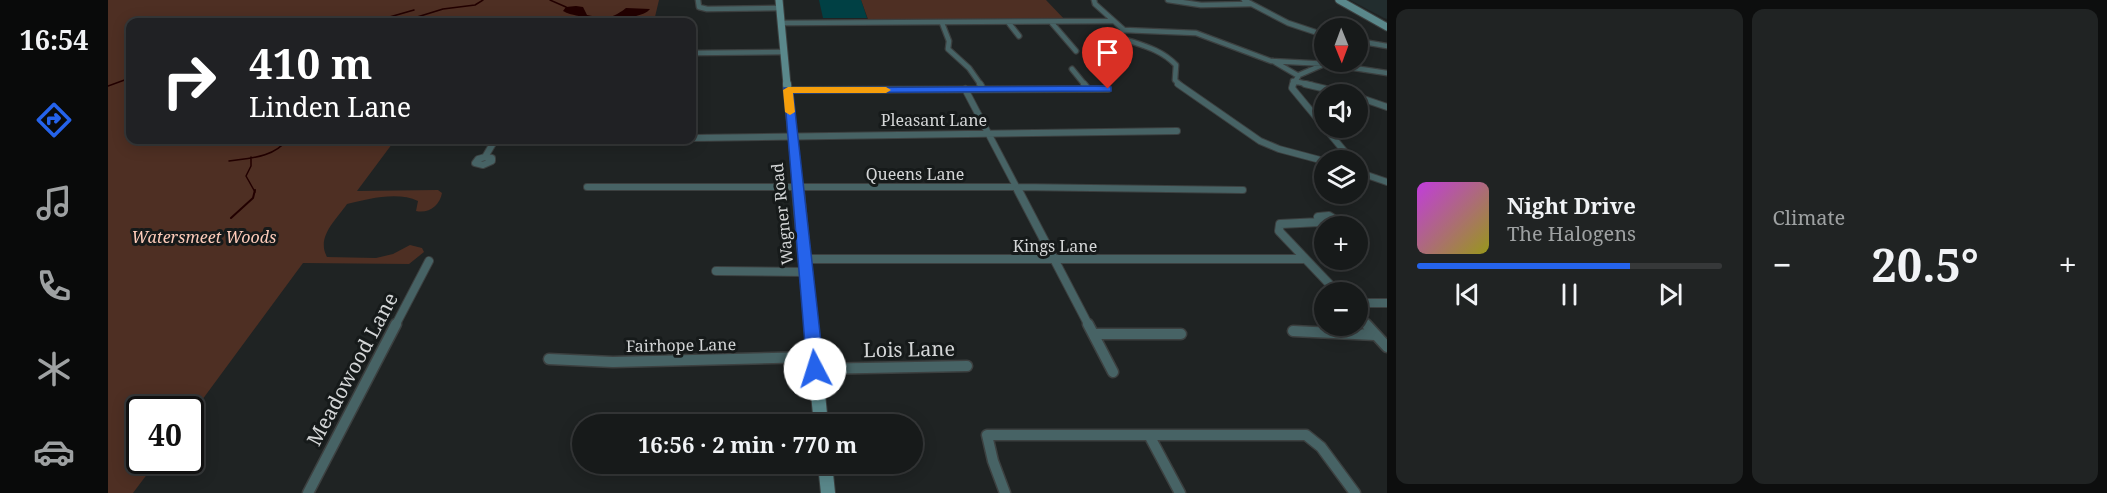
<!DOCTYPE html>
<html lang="en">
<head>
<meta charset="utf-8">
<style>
	:root { --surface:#171a1a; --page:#202323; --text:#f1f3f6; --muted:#9ea1a2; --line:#363839; --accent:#2563eb }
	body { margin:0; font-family:"Noto Serif",serif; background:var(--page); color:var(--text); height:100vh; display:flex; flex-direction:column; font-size:22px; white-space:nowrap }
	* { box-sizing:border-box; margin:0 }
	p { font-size:20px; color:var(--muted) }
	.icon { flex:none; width:33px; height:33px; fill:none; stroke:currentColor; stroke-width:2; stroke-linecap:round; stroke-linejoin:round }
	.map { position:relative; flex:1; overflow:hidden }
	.side { display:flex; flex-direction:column; gap:9px; padding:9px; background:#0d0e0e; width:720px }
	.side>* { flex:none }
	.top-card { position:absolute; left:18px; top:18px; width:570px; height:126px; border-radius:12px; box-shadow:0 3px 15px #0003,0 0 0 2px var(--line); background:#202124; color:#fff; overflow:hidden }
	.needle { width:39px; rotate:179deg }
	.tools { position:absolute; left:1206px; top:18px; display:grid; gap:12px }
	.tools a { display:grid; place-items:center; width:54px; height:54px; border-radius:50%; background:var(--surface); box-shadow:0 3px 15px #0003,0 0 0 2px var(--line); font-size:30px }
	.speed { position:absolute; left:18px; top:396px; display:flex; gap:12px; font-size:30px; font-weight:700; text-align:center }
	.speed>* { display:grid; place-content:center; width:78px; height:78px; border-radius:50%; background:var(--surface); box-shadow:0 3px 15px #0003,0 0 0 2px var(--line); line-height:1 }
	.speed .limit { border:3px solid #111; border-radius:9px; background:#fff; color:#111 }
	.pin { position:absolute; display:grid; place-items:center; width:51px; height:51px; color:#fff; margin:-62px -26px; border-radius:50% 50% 50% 0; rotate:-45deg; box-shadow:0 0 6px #0007 }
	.pin .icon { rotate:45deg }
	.me { position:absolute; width:66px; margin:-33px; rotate:355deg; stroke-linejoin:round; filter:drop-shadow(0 0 4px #0008) }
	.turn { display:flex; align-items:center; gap:21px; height:126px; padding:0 24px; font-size:27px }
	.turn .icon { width:78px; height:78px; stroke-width:2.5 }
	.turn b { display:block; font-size:42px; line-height:51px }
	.big { font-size:45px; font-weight:700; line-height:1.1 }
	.side .card { flex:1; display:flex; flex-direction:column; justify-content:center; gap:9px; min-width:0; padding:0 21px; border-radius:12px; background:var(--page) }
	.song { display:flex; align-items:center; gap:18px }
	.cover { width:72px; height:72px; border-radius:9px; background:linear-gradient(135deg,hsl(290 70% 55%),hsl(60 70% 35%)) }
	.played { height:6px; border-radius:3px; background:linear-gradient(90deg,var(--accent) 70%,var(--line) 70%) }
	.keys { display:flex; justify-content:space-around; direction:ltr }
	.heat { display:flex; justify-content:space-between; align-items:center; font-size:33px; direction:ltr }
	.side .tiles { flex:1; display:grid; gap:9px; grid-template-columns:repeat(2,1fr) }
	.trip { position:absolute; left:464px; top:414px; width:351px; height:60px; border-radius:30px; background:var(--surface); box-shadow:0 3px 15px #0003,0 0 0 2px var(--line); font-weight:700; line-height:60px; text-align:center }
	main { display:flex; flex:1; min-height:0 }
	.dock { display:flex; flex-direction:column; width:108px; justify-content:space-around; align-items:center; background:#090a0a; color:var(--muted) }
	.dock .icon { width:42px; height:42px }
	.dock .active { color:var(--accent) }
	.dock b { font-size:27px; color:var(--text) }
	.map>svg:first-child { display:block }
</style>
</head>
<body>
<main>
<nav class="dock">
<b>16:54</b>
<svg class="icon active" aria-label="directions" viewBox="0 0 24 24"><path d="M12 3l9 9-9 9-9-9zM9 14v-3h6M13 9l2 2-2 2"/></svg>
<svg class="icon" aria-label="music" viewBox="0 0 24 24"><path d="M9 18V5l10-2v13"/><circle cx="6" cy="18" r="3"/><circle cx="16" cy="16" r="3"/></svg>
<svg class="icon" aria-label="phone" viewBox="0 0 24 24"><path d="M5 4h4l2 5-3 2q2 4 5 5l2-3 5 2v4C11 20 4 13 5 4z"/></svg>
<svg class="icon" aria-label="climate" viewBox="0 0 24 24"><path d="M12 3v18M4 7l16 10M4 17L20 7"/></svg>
<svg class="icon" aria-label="car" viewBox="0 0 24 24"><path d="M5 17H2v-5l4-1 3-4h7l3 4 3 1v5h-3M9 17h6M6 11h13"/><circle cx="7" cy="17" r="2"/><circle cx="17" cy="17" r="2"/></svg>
</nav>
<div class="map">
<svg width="1279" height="493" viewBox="0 0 1279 493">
	<rect width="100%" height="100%" fill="#1f2323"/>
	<path fill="#222d2e" d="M1242,0H1279V19L1276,18Z"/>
	<path fill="#4e2f23" d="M0,0H551L546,21L525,22H22V140H287L249,191L330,190L334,193C332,205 321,214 308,211L310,201C290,191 259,199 239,204C228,220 208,237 219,257L268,258L285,254L302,245L314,248L316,252L301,264L195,263L83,415L82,410H32V460L49,461L25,493H0Z
		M753,0H938L958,21L761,22Z"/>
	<path fill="#200" d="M468,6L475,7L479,15C498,19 504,19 518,8L542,9C531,23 470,20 455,11L458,7Z"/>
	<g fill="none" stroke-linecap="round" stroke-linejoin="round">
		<path stroke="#200" stroke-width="1.5" d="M442,0L458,7
			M264,22L306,10
			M293,22L335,9L367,5L375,0
			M0,86L22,78
			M143,157V166L138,176L147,192
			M121,161C141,158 165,158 179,140"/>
		<path stroke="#200" stroke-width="2" d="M123,218L145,198L147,190"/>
	</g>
	<path fill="#004044" d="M711,0H753L759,18H715Z"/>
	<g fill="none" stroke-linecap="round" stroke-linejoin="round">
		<g stroke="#3c4040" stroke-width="7">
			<path id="street-far3" d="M590,0L591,7L599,9L671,8
				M986,0L987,4L1016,30L1011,33L1013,38C1033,45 1053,49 1068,65L1067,80L1072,85
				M1060,0L1093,5L1142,4
				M1136,0L1180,23L1216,35
				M900,22L911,36
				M943,22L968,51
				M673,23L1004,21
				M834,23L841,41L840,49L861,68L873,85
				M1016,30L1088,33L1163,61L1220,64L1279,73
				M1250,41L1279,46
				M584,53L676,52
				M1165,61L1189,75
				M964,69L977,85
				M1185,81L1204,85
				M1185,85L1191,75L1214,65"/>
		</g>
		<g stroke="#3c4040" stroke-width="8">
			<path id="street-far2" d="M872,84L875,89
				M976,84L980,89
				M1070,84L1152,141L1171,149L1216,161
				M1185,84L1184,88L1237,152L1234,159L1227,160
				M1197,84L1239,94
				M857,89L911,192
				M680,90L1000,89
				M1250,97L1279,107
				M584,138L1069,131
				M377,157L384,158V161L375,165L367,163L370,159Z
				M377,157L387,140
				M1250,172L1279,182
				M479,187H908L1135,190"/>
		</g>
		<g stroke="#3c4040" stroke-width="10">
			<path id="street-far1" d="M910,190L981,326
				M1212,222L1172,224L1171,231L1229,292
				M1222,226L1213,223L1210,217L1221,216L1232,223L1231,226
				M697,259H1197
				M608,271L698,272
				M1250,303H1279
				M1250,315L1260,326
				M287,326L321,261"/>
		</g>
		<g stroke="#3c4040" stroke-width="13">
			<path id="street" d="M980,324L1005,372
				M1258,324L1279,347
				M1185,331L1267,335
				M987,334H1073
				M441,359L505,362L706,357
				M707,369L859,366
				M1041,435L1072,493
				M200,493L288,324
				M897,493L885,461L879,435H1198L1213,447L1247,493"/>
		</g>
		<g stroke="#3c4040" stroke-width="9">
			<path id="secondary-far3" d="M671,0L679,85
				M1231,0L1279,27"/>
		</g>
		<g stroke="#3c4040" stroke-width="10">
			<path id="secondary-far2" d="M679,84L690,192"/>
		</g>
		<g stroke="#3c4040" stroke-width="14">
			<path id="secondary-far1" d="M690,190L703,326"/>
		</g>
		<g stroke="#3c4040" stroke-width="16">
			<path id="secondary" d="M703,324L713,424
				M717,464L720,493"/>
		</g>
		<use href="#street-far3" stroke="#476365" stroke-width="4.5"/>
		<use href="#street-far2" stroke="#476365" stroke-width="6"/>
		<use href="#street-far1" stroke="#476365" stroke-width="8"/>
		<use href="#street" stroke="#476365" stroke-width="10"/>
		<use href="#secondary-far3" stroke="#5a888b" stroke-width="7"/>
		<use href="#secondary-far2" stroke="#5a888b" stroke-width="8"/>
		<use href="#secondary-far1" stroke="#5a888b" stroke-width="10"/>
		<use href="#secondary" stroke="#5a888b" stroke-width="14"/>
	</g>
	<path fill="#2563eb" stroke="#184099" stroke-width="1.5" d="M1000,86L1003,87V91L685,93L716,369L713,373L707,375L702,373L699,369L676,88Z"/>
	<path fill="#f59e0b" d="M680,87H778L783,90L778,93H685L687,112L682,115L677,112L675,90Z"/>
	<g text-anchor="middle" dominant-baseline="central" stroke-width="6" stroke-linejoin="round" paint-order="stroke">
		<g font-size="16" fill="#d4d6d7" stroke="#161a1a">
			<text x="826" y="120">Pleasant Lane</text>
			<text x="807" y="174">Queens Lane</text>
			<text transform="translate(674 214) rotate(-96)">Wagner Road</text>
			<text x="947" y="246">Kings Lane</text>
			<text transform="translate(573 345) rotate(-1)">Fairhope Lane</text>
		</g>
		<g font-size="16" font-style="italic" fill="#fdcbb9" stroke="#161a1a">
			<text x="96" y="237">Watersmeet Woods</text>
		</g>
		<g font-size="20" fill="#d4d6d7" stroke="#161a1a">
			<text transform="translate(801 349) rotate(-1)">Lois Lane</text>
			<text transform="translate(244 369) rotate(-62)">Meadowood Lane</text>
		</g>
	</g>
</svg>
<div class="tools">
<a><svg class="needle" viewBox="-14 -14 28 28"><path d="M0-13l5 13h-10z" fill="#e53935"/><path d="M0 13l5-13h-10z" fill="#9ea1a2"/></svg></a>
<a><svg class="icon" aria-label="sound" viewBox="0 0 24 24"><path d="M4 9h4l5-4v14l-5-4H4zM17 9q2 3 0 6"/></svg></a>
<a><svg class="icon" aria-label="layers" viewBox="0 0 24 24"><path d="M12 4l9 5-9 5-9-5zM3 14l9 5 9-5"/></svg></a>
<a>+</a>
<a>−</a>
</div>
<div class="speed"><div class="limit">40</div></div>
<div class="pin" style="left:1000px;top:89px;background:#d93025"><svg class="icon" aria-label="arrive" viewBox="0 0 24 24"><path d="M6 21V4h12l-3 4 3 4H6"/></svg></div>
<svg class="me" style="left:707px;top:369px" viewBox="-20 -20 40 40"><circle r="19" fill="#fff"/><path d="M0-13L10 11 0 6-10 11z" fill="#2563eb"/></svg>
<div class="trip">16:56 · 2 min · 770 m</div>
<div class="top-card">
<div class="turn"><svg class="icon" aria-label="right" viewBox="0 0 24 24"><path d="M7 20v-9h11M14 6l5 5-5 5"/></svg><div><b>410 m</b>Linden Lane</div></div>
</div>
</div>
<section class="side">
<div class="tiles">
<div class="card">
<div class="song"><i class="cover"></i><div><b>Night Drive</b><p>The Halogens</p></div></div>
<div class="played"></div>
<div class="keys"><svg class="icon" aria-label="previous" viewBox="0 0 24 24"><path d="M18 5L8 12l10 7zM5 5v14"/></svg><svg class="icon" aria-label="pause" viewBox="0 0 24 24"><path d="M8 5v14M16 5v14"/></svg><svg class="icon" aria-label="next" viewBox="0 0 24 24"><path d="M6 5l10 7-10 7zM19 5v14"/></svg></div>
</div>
<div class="card"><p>Climate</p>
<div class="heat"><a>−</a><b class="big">20.5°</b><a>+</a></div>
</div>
</div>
</section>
</main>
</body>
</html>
